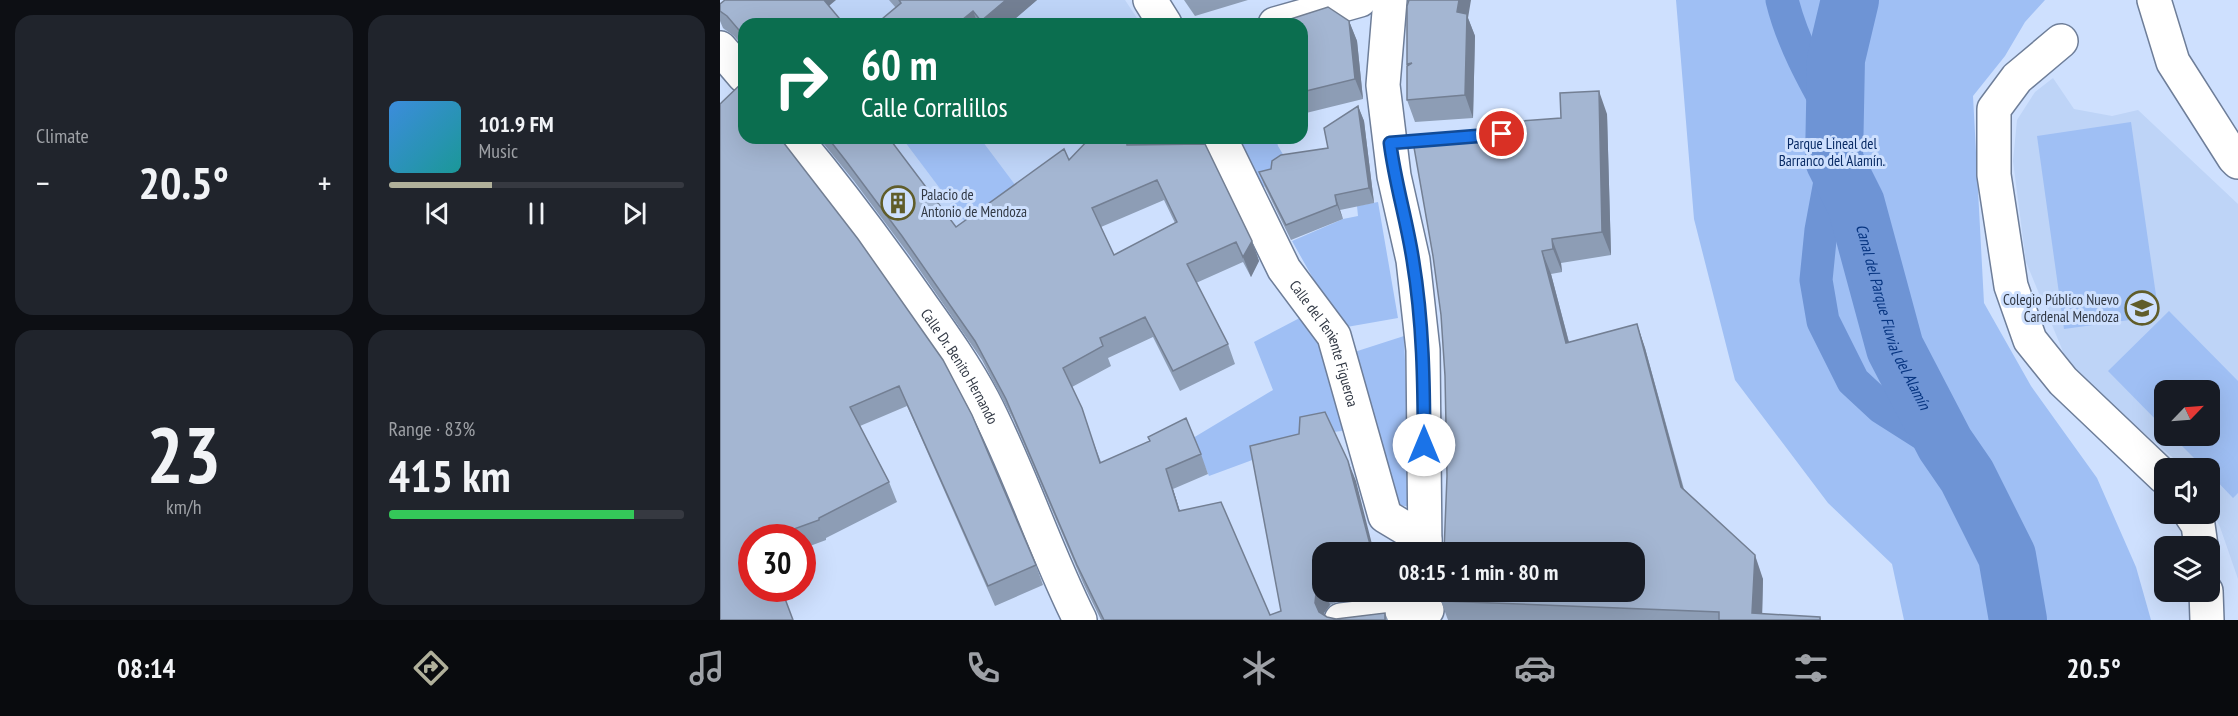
<!DOCTYPE html>
<html lang="en">
<head>
<meta charset="utf-8">
<style>
	:root { --surface:#171b24; --page:#20242c; --text:#f1f3f6; --muted:#9ea1a6; --line:#363941; --accent:#b0b09a }
	body { margin:0; font-family:"PT Sans Narrow",sans-serif; background:var(--page); color:var(--text); height:100vh; display:flex; flex-direction:column; font-size:22px; white-space:nowrap }
	* { box-sizing:border-box; margin:0 }
	p { font-size:20px; color:var(--muted) }
	.icon { flex:none; width:33px; height:33px; fill:none; stroke:currentColor; stroke-width:2; stroke-linecap:round; stroke-linejoin:round }
	.map { position:relative; flex:1; overflow:hidden }
	.drawer { display:flex; flex-direction:column; gap:15px; padding:15px; background:#0d0f14; width:720px }
	.drawer>* { flex:none }
	.top-card { position:absolute; left:18px; top:18px; width:570px; height:126px; border-radius:18px; box-shadow:0 6px 24px #0002; background:#0b6e4f; color:#fff; overflow:hidden }
	.needle { width:39px; rotate:65deg }
	.fabs { position:absolute; left:1434px; top:380px; display:grid; gap:12px }
	.fabs a { display:grid; place-items:center; width:66px; height:66px; border-radius:12px; background:var(--surface); box-shadow:0 6px 24px #0002; font-size:30px }
	.speed { position:absolute; left:18px; top:524px; display:flex; gap:12px; font-size:30px; font-weight:700; text-align:center }
	.speed>* { display:grid; place-content:center; width:78px; height:78px; border-radius:50%; background:var(--surface); box-shadow:0 6px 24px #0002; line-height:1 }
	.speed .limit { border:9px solid #d22; background:#fff; color:#111 }
	.pin { position:absolute; display:grid; place-items:center; width:51px; height:51px; color:#fff; margin:-26px; border:3px solid #fff; border-radius:50%; box-shadow:0 2px 6px #0007 }
	.me { position:absolute; width:66px; margin:-33px; rotate:0deg; stroke-linejoin:round; filter:drop-shadow(0 0 4px #0008) }
	.turn { display:flex; align-items:center; gap:21px; height:126px; padding:0 24px; font-size:27px }
	.turn .icon { width:78px; height:78px; stroke-width:2.5 }
	.turn b { display:block; font-size:42px; line-height:51px }
	.big { font-size:45px; font-weight:600; line-height:1.1 }
	.drawer .card { flex:1; display:flex; flex-direction:column; justify-content:center; gap:9px; min-width:0; padding:0 21px; border-radius:18px; background:var(--page) }
	.drawer .dial { align-items:center; gap:0 }
	.dial b { font-size:78px; line-height:1 }
	.song { display:flex; align-items:center; gap:18px }
	.cover { width:72px; height:72px; border-radius:9px; background:linear-gradient(135deg,hsl(210 70% 55%),hsl(180 70% 35%)) }
	.played { height:6px; border-radius:3px; background:linear-gradient(90deg,var(--accent) 35%,var(--line) 35%) }
	.keys { display:flex; justify-content:space-around; direction:ltr }
	.heat { display:flex; justify-content:space-between; align-items:center; font-size:33px; direction:ltr }
	.charge { height:9px; border-radius:4px; background:linear-gradient(90deg,#34c759 83%,var(--line) 0) }
	.drawer .tiles { flex:1; display:grid; gap:15px; grid-template-columns:repeat(2,1fr) }
	.trip { position:absolute; left:592px; top:542px; width:333px; height:60px; border-radius:18px; background:var(--surface); box-shadow:0 6px 24px #0002; font-weight:600; line-height:60px; text-align:center }
	.tabs { display:flex; height:96px; justify-content:space-around; align-items:center; background:#090b0e; color:var(--muted) }
	.tabs .icon { width:42px; height:42px }
	.tabs .current { color:var(--accent) }
	.tabs b { font-size:27px; color:var(--text) }
	main { display:flex; flex:1; min-height:0 }
	.map>svg:first-child { display:block }
</style>
</head>
<body>
<main>
<section class="drawer">
<div class="tiles">
<div class="card"><p>Climate</p>
<div class="heat"><a>−</a><b class="big">20.5°</b><a>+</a></div>
</div>
<div class="card">
<div class="song"><i class="cover"></i><div><b>101.9 FM</b><p>Music</p></div></div>
<div class="played"></div>
<div class="keys"><svg class="icon" aria-label="previous" viewBox="0 0 24 24"><path d="M18 5L8 12l10 7zM5 5v14"/></svg><svg class="icon" aria-label="pause" viewBox="0 0 24 24"><path d="M8 5v14M16 5v14"/></svg><svg class="icon" aria-label="next" viewBox="0 0 24 24"><path d="M6 5l10 7-10 7zM19 5v14"/></svg></div>
</div>
<div class="card dial"><b>23</b><p>km/h</p></div>
<div class="card"><p>Range · 83%</p><b class="big">415 km</b><div class="charge"></div></div>
</div>
</section>
<div class="map">
<svg width="1518" height="620" viewBox="0 0 1518 620">
	<rect width="100%" height="100%" fill="#cee0fe"/>
	<path fill="#bed4f7" fill-rule="evenodd" d="M35,0H405L421,24H24V54L3,28Z
		M1333,78L1354,109L1392,116L1418,110L1518,204V579L1500,527L1490,508V468H1465L1375,391L1344,354L1306,262L1293,161L1297,120L1315,92ZM1444,390H1490V435H1444Z
		M95,138H395L254,245L203,279Z"/>
	<path fill="#9fbff4" d="M956,0H1325L1305,22L1285,56L1253,96L1264,303L1311,386L1377,478L1416,567L1431,620H1184L1172,564L1108,503L1015,380L974,219Z
		M1411,122L1439,316L1344,329L1317,136Z
		M182,138H260L299,190L249,227Z
		M518,138H556L558,146L570,166L556,184L543,187Z
		M658,202L678,318L621,328L572,241L623,219L638,216L637,206Z
		M593,311L629,430L606,433L489,476L473,438L553,390L534,342Z
		M1449,311L1518,381V493L1513,498L1490,474V468H1484L1451,435H1490V390H1444V428L1388,371Z
		M684,336L691,507L667,503L622,356Z"/>
	<g fill="none" stroke-linecap="round" stroke-linejoin="round">
		<path stroke="#6e94d5" stroke-width="33" d="M1062,0C1072,41 1093,79 1114,116
			M1114,160L1101,230L1096,280L1103,321L1133,381L1161,407L1205,435L1225,444"/>
		<path stroke="#6e94d5" stroke-width="58" id="s1" d="M1130,0L1116,59L1114,160L1136,204L1175,348L1225,444L1247,476L1287,556L1298,620"/>
		<g stroke="#6e7e99" stroke-width="36">
			<g id="minor">
				<path d="M430,0L445,24"/>
				<path d="M670,0L663,85L674,176L693,260L703,350L705,552"/>
				<path d="M1434,0L1453,62L1514,158L1518,162"/>
				<path d="M555,24L640,0"/>
				<path d="M1341,41L1297,78L1274,109V175L1291,286L1310,340L1343,381L1444,477"/>
				<path d="M0,48L24,76"/>
				<path id="s2" d="M75,138C115,186 152,235 188,286C214,323 242,360 263,400C300,471 324,548 360,620"/>
				<path id="s3" d="M500,138L564,269L614,336L665,516L705,540"/>
				<path d="M1470,513L1478,525L1481,546"/>
				<path d="M1486,591L1487,620"/>
				<path d="M621,620L707,610"/>
			</g>
		</g>
		<use href="#minor" stroke="#fff" stroke-width="33"/>
	</g>
	<path fill="#8d9db5" fill-rule="evenodd" d="M169,0H317L289,24H156L176,8Z
		M464,0H528L475,16Z
		M0,4L24,24V47L14,36L3,28L0,21Z
		M748,18L755,36L753,118L695,122L687,100V64Z
		M629,21L637,41L643,99L582,114V24Z
		M24,81L316,565L323,585L275,606L187,406L140,426L169,482L177,502L106,538V540L82,549V537H32L0,620Z
		M638,106L644,121L654,203L620,210L623,219L571,240L545,187L539,172L551,169L608,148Z
		M887,114L891,255L841,263L842,272L831,274L849,342L917,324L925,348L964,489L1043,579L1042,614L1100,617L1101,620H728L721,601L775,129Z
		M99,138H169L236,227L349,160L370,138H482L457,144L532,241L539,261L531,277L523,262L476,283L508,344L515,364L460,391L433,337L388,358L391,366L352,387L381,462L481,454L488,474L453,489L460,511L550,615L561,611L636,481L603,552V591H664L665,596L619,601L610,605L604,613L603,615L607,617L616,619L665,613L668,620H381L364,585L293,419L262,360L190,256L134,181ZM444,200L455,223L394,255L381,227Z"/>
	<path fill="#737f93" d="M99,0H116L103,11Z
		M286,0H317L289,24H263L261,21Z
		M739,0H751L748,18L755,36L753,118L745,95L737,12Z
		M253,11L258,24H237Z
		M629,21L637,41L643,99L635,79Z
		M879,91L887,114L891,255L882,232Z
		M638,106L644,121L654,203L649,188Z
		M615,195L623,219L617,205Z
		M832,239L841,263L842,272L833,249Z
		M532,241L539,261L531,277L523,257Z
		M822,251L831,274L855,366L846,343Z
		M917,324L925,348L969,510L961,487Z
		M628,461L636,481L654,552H652Z
		M446,469L453,489L466,531L459,511Z
		M1035,555L1043,579L1042,620L1032,613Z
		M603,585V591H605L610,605L604,613L603,620L595,603L596,593Z"/>
	<path fill="#a4b6d2" stroke="#737f93" stroke-width="1.5" fill-rule="evenodd" d="M5,0H104L124,24H24V36L7,16L0,11V4Z
		M179,0H286L261,21L253,11L237,24H156L181,3Z
		M689,0H739L737,12L747,14L745,95L687,100V66L692,63L687,64V6Z
		M608,7L629,21L635,79L582,92V24H555Z
		M24,81V138H60L138,239L223,360L252,415L316,565L268,586L179,386L130,407L169,482L99,518V520L52,537H32V588H61L73,620H0V104Z
		M879,91L882,232L832,239L833,249L822,251L846,343L917,324L961,487L1035,555L1032,613L1100,617V620H999V612L721,601L722,591H915V552H724L727,476L725,376L721,315L713,256L692,136L775,129L784,126L788,122L841,118L840,93Z
		M638,106L649,188L615,195L617,205L566,225L539,172L551,169L552,161L561,155L608,148L604,128Z
		M108,138H169L236,227L344,149L349,160L370,138H406L407,145L485,144L532,241L523,257L516,242L467,264L508,344L453,371L425,317L380,338L383,346L343,368L362,408L380,463L430,441L428,437L466,418L481,454L446,469L459,511L501,502L550,615L561,611L530,446L579,434L580,417L605,412L628,461L652,552H603V585L596,593L595,603L599,612L607,617L616,619L665,613V620H384L357,565L286,399L255,341L182,236L126,161ZM437,180L457,222L394,255L372,208Z"/>
	<g fill="none" stroke-linecap="round" stroke-linejoin="round">
		<g stroke="#114b97" stroke-width="15">
			<path id="route" d="M704,445C704,383 703,322 693,261C687,221 675,183 670,143L782,134"/>
		</g>
		<use href="#route" stroke="#1a73e8" stroke-width="10"/>
	</g>
	<defs>
		<g id="building-ring" transform="scale(1.725)"><circle r="9.5" fill="#cee0fe" stroke="#605d2a" stroke-width="1.5"/><path d="M-4-6H4V6H1V3H-1V6H-4ZM-2.5-4.3h1.7v1.8h-1.7ZM.8-4.3h1.7v1.8H.8ZM-2.5-1h1.7V.8h-1.7ZM.8-1h1.7V.8H.8Z" fill="#605d2a"/></g>
		<g id="school-ring" transform="scale(1.725)"><circle r="9.5" fill="#cee0fe" stroke="#605d2a" stroke-width="1.5"/><path d="M0-5L7-2L0 1L-7-2ZM-4 1L0 2.5L4 1V4Q0 6-4 4Z" fill="#605d2a"/></g>
	</defs>
	<g fill-rule="evenodd">
		<use href="#building-ring" x="178" y="203"/>
		<use href="#school-ring" x="1422" y="308"/>
	</g>
	<g text-anchor="middle" dominant-baseline="central" stroke-width="6" stroke-linejoin="round" paint-order="stroke">
		<g font-size="15" fill="#092b65" stroke="#cee0fe">
			<text x="1112" y="143">Parque Lineal del<tspan x="1112" dy="17">Barranco del Alamín.</tspan></text>
		</g>
		<g font-size="15" fill="#323945" stroke="#cee0fe" text-anchor="start">
			<text x="201" y="194">Palacio de<tspan x="201" dy="17">Antonio de Mendoza</tspan></text>
			<text x="1399" y="299" text-anchor="end">Colegio Público Nuevo<tspan x="1399" dy="17">Cardenal Mendoza</tspan></text>
		</g>
		<g font-size="15" fill="#323945" stroke="#cee0fe">
			<text stroke="none"><textPath href="#s3" startOffset="232">Calle del Teniente Figueroa</textPath></text>
			<text stroke="none"><textPath href="#s2" startOffset="282">Calle Dr. Benito Hernando</textPath></text>
		</g>
		<g font-size="16" font-style="italic" fill="#073581" stroke="#cee0fe">
			<text stroke="none"><textPath href="#s1" startOffset="330">Canal del Parque Fluvial del Alamín</textPath></text>
		</g>
	</g>
</svg>
<div class="fabs">
<a><svg class="needle" viewBox="-14 -14 28 28"><path d="M0-13l5 13h-10z" fill="#e53935"/><path d="M0 13l5-13h-10z" fill="#9ea1a6"/></svg></a>
<a><svg class="icon" aria-label="sound" viewBox="0 0 24 24"><path d="M4 9h4l5-4v14l-5-4H4zM17 9q2 3 0 6"/></svg></a>
<a><svg class="icon" aria-label="layers" viewBox="0 0 24 24"><path d="M12 4l9 5-9 5-9-5zM3 14l9 5 9-5"/></svg></a>
</div>
<div class="speed"><div class="limit">30</div></div>
<div class="pin" style="left:782px;top:134px;background:#d93025"><svg class="icon" aria-label="arrive" viewBox="0 0 24 24"><path d="M6 21V4h12l-3 4 3 4H6"/></svg></div>
<svg class="me" style="left:704px;top:445px" viewBox="-20 -20 40 40"><circle r="19" fill="#fff"/><path d="M0-13L10 11 0 6-10 11z" fill="#1a73e8"/></svg>
<div class="trip">08:15 · 1 min · 80 m</div>
<div class="top-card">
<div class="turn"><svg class="icon" aria-label="right" viewBox="0 0 24 24"><path d="M7 20v-9h11M14 6l5 5-5 5"/></svg><div><b>60 m</b>Calle Corralillos</div></div>
</div>
</div>
</main>
<nav class="tabs">
<b>08:14</b>
<svg class="icon current" aria-label="directions" viewBox="0 0 24 24"><path d="M12 3l9 9-9 9-9-9zM9 14v-3h6M13 9l2 2-2 2"/></svg>
<svg class="icon" aria-label="music" viewBox="0 0 24 24"><path d="M9 18V5l10-2v13"/><circle cx="6" cy="18" r="3"/><circle cx="16" cy="16" r="3"/></svg>
<svg class="icon" aria-label="phone" viewBox="0 0 24 24"><path d="M5 4h4l2 5-3 2q2 4 5 5l2-3 5 2v4C11 20 4 13 5 4z"/></svg>
<svg class="icon" aria-label="climate" viewBox="0 0 24 24"><path d="M12 3v18M4 7l16 10M4 17L20 7"/></svg>
<svg class="icon" aria-label="car" viewBox="0 0 24 24"><path d="M5 17H2v-5l4-1 3-4h7l3 4 3 1v5h-3M9 17h6M6 11h13"/><circle cx="7" cy="17" r="2"/><circle cx="17" cy="17" r="2"/></svg>
<svg class="icon" aria-label="filters" viewBox="0 0 24 24"><path d="M4 7h16M4 17h16"/><circle cx="9" cy="7" r="2"/><circle cx="15" cy="17" r="2"/></svg>
<b>20.5°</b>
</nav>
</body>
</html>
